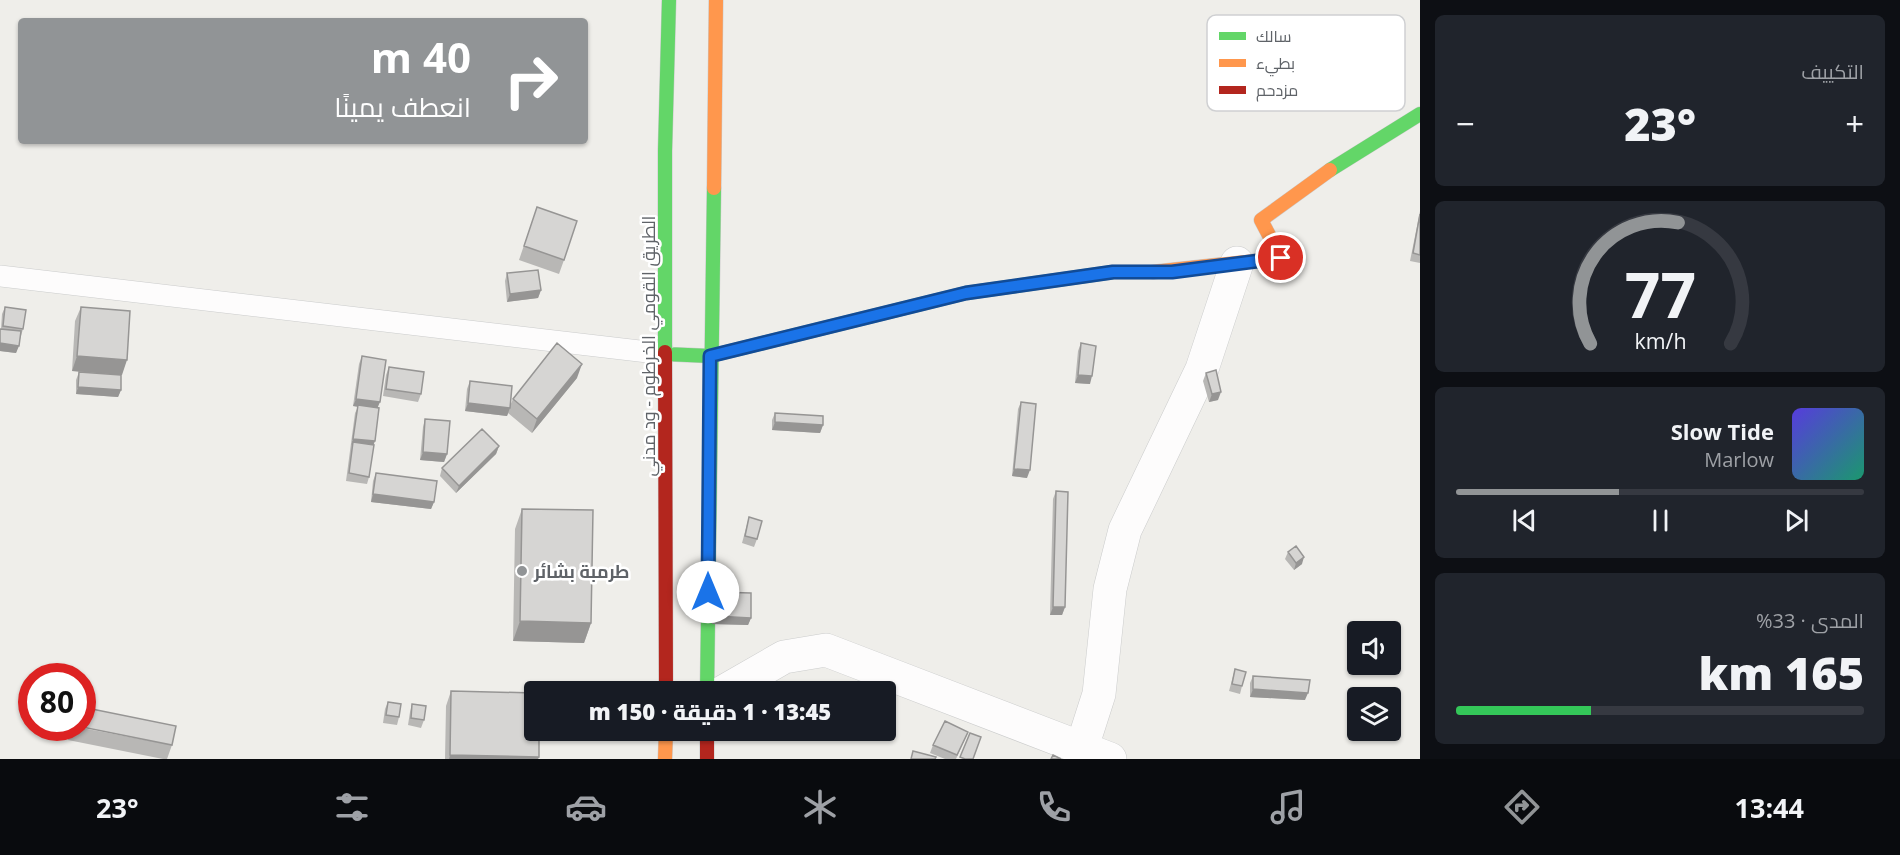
<!DOCTYPE html>
<html lang="ar">
<head>
<meta charset="utf-8">
<style>
	:root { --surface:#171b24; --page:#20242c; --text:#f1f3f6; --muted:#9ea1a6; --line:#363941; --accent:#919496 }
	body { margin:0; font-family:"Open Sans",Cairo,sans-serif; background:var(--page); color:var(--text); direction:rtl; height:100vh; display:flex; flex-direction:column; font-size:22px; white-space:nowrap }
	* { box-sizing:border-box; margin:0 }
	p { font-size:20px; color:var(--muted) }
	.icon { flex:none; width:33px; height:33px; fill:none; stroke:currentColor; stroke-width:2; stroke-linecap:round; stroke-linejoin:round }
	.map { position:relative; flex:1; overflow:hidden; direction:ltr }
	.details { display:flex; flex-direction:column; gap:15px; padding:15px; background:#0d0f14; width:480px }
	.details>* { flex:none }
	.hud { position:absolute; left:18px; top:18px; width:570px; height:126px; border-radius:6px; box-shadow:0 2px 4px #0004; direction:rtl; background:#919496; color:#fff; overflow:hidden }
	.buttons { position:absolute; left:1347px; top:621px; display:grid; gap:12px }
	.buttons a { display:grid; place-items:center; width:54px; height:54px; border-radius:6px; background:var(--surface); box-shadow:0 2px 4px #0004; font-size:30px }
	.speed { position:absolute; left:18px; top:663px; display:flex; gap:12px; font-size:30px; font-weight:700; text-align:center }
	.speed>* { display:grid; place-content:center; width:78px; height:78px; border-radius:50%; background:var(--surface); box-shadow:0 2px 4px #0004; line-height:1 }
	.speed .limit { border:9px solid #d22; background:#fff; color:#111 }
	.pin { position:absolute; display:grid; place-items:center; width:51px; height:51px; color:#fff; margin:-26px; border:3px solid #fff; border-radius:50%; box-shadow:0 2px 6px #0007 }
	.me { position:absolute; width:66px; margin:-33px; rotate:0deg; stroke-linejoin:round; filter:drop-shadow(0 0 4px #0008) }
	.turn { display:flex; align-items:center; gap:21px; height:126px; padding:0 18px; font-size:27px }
	.turn .icon { width:78px; height:78px; stroke-width:2.5 }
	.turn b { display:block; font-size:42px; line-height:51px }
	.big { font-size:45px; font-weight:800; line-height:1.1 }
	.details .tile { flex:1; display:flex; flex-direction:column; justify-content:center; gap:9px; min-width:0; padding:0 21px; border-radius:9px; background:var(--page) }
	.details .dial { align-items:center; gap:0 }
	.dial svg { height:156px; overflow:visible; fill:none; stroke:var(--line); stroke-width:7; stroke-linecap:round; text-anchor:middle }
	.dial text { fill:var(--text); stroke:none }
	.song { display:flex; align-items:center; gap:18px }
	.cover { width:72px; height:72px; border-radius:9px; background:linear-gradient(135deg,hsl(250 70% 55%),hsl(160 70% 35%)) }
	.played { height:6px; border-radius:3px; background:linear-gradient(90deg,var(--accent) 40%,var(--line) 40%) }
	.keys { display:flex; justify-content:space-around; direction:ltr }
	.heat { display:flex; justify-content:space-between; align-items:center; font-size:33px; direction:ltr }
	.charge { height:9px; border-radius:4px; background:linear-gradient(90deg,#34c759 33%,var(--line) 0) }
	.trip { position:absolute; left:524px; top:681px; width:372px; height:60px; border-radius:6px; background:var(--surface); box-shadow:0 2px 4px #0004; font-weight:800; line-height:60px; text-align:center; direction:rtl }
	.menu { display:flex; height:96px; justify-content:space-around; align-items:center; background:#090b0e; color:var(--muted) }
	.menu .icon { width:42px; height:42px }
	.menu .current { color:var(--accent) }
	.menu b { font-size:27px; color:var(--text) }
	main { display:flex; flex:1; min-height:0 }
	.map>svg:first-child { display:block }
</style>
</head>
<body>
<main>
<section class="details">
<div class="tile"><p>التكييف</p>
<div class="heat"><a>−</a><b class="big">23°</b><a>+</a></div>
</div>
<div class="tile dial"><svg viewBox="0 0 100 80">
<path d="M14 69A42 42 0 1 1 86 69"/>
<path d="M14 69A42 42 0 0 1 59 7" stroke="#919496"/>
<text x="50" y="56" font-size="32" font-weight="700">77</text>
<text x="50" y="72" font-size="11">km/h</text>
</svg></div>
<div class="tile">
<div class="song"><i class="cover"></i><div><b>Slow Tide</b><p>Marlow</p></div></div>
<div class="played"></div>
<div class="keys"><svg class="icon" aria-label="previous" viewBox="0 0 24 24"><path d="M18 5L8 12l10 7zM5 5v14"/></svg><svg class="icon" aria-label="pause" viewBox="0 0 24 24"><path d="M8 5v14M16 5v14"/></svg><svg class="icon" aria-label="next" viewBox="0 0 24 24"><path d="M6 5l10 7-10 7zM19 5v14"/></svg></div>
</div>
<div class="tile"><p>المدى · 33%</p><b class="big">165 km</b><div class="charge"></div></div>
</section>
<div class="map">
<svg width="1420" height="759" viewBox="0 0 1420 759">
	<rect width="100%" height="100%" fill="#efeeea"/>
	<g fill="none" stroke-linecap="round" stroke-linejoin="round">
		<g stroke="#cbcccc" stroke-width="22">
			<path id="lane" d="M0,276L665,354"/>
		</g>
		<g stroke="#cbcccc" stroke-width="34">
			<path id="street" d="M723,692L784,657L826,650L1110,759
				M1082,747L1099,694L1110,589L1125,530L1202,369L1237,263"/>
		</g>
		<g stroke="#cacacb" stroke-width="15">
			<path id="fast" d="M1330,170L1420,114
				M665,352V151L669,0
				M665,354L710,356L966,293L1113,272H1153
				M707,692L714,188"/>
		</g>
		<g stroke="#cacacb" stroke-width="15">
			<path id="slow" d="M714,188L716,0
				M1153,272L1281,258L1261,220L1330,170
				M665,759L666,730"/>
		</g>
		<g stroke="#cacacb" stroke-width="15">
			<path id="jam" d="M665,352L666,692
				M707,730V759"/>
		</g>
		<use href="#lane" stroke="#fdfcfc" stroke-width="21"/>
		<use href="#street" stroke="#fdfcfc" stroke-width="33"/>
		<use href="#fast" stroke="#63d668" stroke-width="14"/>
		<use href="#slow" stroke="#ff974d" stroke-width="14"/>
		<use href="#jam" stroke="#b3261e" stroke-width="14"/>
	</g>
	<path fill="#b8b7b5" d="M537,207L564,260L559,274L519,260Z
		M1420,211V263L1410,261Z
		M507,273L541,290L538,298L507,302L505,281Z
		M5,307L23,329L16,353L0,351L1,329L2,314Z
		M81,307L122,375L72,371L75,321Z
		M1081,343L1090,384L1075,383L1078,351Z
		M362,356L377,408L369,477L367,484L346,481L355,413L358,407L353,406L359,364Z
		M389,367L421,394L418,402L383,396L386,375Z
		M79,372L121,390L118,397L76,394V380Z
		M1206,373L1218,400L1209,402L1203,381Z
		M577,378L532,433L508,413L507,416L465,411L467,389L470,381L510,406L513,399Z
		M1021,402L1027,478L1012,476L1018,409Z
		M775,413L823,425L820,433L772,430V420Z
		M425,419L447,454L444,462L420,460L423,427Z
		M499,446L496,454L456,493L440,476L442,468Z
		M376,473L434,502L431,509L371,502L373,481Z
		M1056,491L1065,607L1062,615H1050L1053,499Z
		M522,509L591,623L584,643L513,641L515,529Z
		M749,517L757,539L754,547L742,543Z
		M1288,552L1302,564L1294,570L1285,559Z
		M716,592L751,618L748,625L712,624L714,599Z
		M1235,669L1242,686L1240,694L1229,691Z
		M1253,676L1305,700L1250,697V683Z
		M451,691L539,757L538,759H445L446,706Z
		M388,702L399,717L397,725L383,723L385,709Z
		M412,704L424,720L421,728L408,725L410,712Z
		M71,728H82L172,745L167,759H163L68,740Z
		M968,732L956,759H945L930,753L933,745Z"/>
	<path fill="#969594" d="M541,290L538,298L507,302L510,294Z
		M0,343L19,346L16,353L0,351Z
		M77,356L127,360L122,375L72,371Z
		M582,364L577,378L532,433L537,419Z
		M1078,375L1092,376L1090,384L1075,383Z
		M78,387L121,390L118,397L76,394Z
		M1221,392L1218,400L1209,402L1212,394Z
		M356,399L380,402L377,409L353,406Z
		M468,403L510,408L507,416L465,411Z
		M775,422L823,425L820,433L772,430Z
		M353,439L375,441L372,449L353,442L351,446Z
		M499,446L496,454L456,493L459,486Z
		M423,452L447,454L444,462L420,460Z
		M1014,469L1030,470L1027,478L1012,476Z
		M373,494L434,502L431,509L371,502Z
		M1304,557L1302,564L1294,570L1296,563Z
		M1053,607H1065L1062,615H1050Z
		M715,616L751,618L748,625L712,624Z
		M520,621L591,623L584,643L513,641Z
		M1253,689L1308,693L1305,700L1250,697Z
		M450,755L539,757L538,759H449Z"/>
	<path fill="#d6d5d3" stroke="#969594" stroke-width="1.5" d="M537,207L577,221L564,260L524,246Z
		M1420,214V255L1413,253Z
		M538,270L541,290L510,294L507,273Z
		M5,307L26,310L23,329L3,326Z
		M81,307L130,311L127,360L77,356Z
		M0,329L21,331L19,346L0,343Z
		M557,343L582,364L537,419L513,399Z
		M1081,343L1096,346L1092,376L1078,375Z
		M362,356L386,360L380,402L356,399Z
		M389,367L424,372L421,394L386,389Z
		M1216,370L1221,392L1212,394L1206,373Z
		M79,372L121,375V390L78,387Z
		M470,381L512,386L510,408L468,403Z
		M1021,402L1036,404L1030,470L1014,469Z
		M358,405L379,408L375,441L353,439Z
		M775,413L823,416V425L775,422Z
		M425,419L450,421L447,454L423,452Z
		M482,429L499,446L459,486L442,468Z
		M353,442L374,445L369,477L349,473Z
		M376,473L437,481L434,502L373,494Z
		M1056,491L1068,492L1065,607H1053Z
		M522,509L593,510L591,623L520,621Z
		M749,517L762,521L757,539L745,536Z
		M1296,546L1304,557L1296,563L1288,552Z
		M716,592L751,593V618L715,616Z
		M1235,669L1246,672L1242,686L1232,684Z
		M1253,676L1310,680L1308,693L1253,689Z
		M451,691L534,693V730H539V757L450,755Z
		M388,702L401,704L399,717L386,715Z
		M412,704L426,706L424,720L411,718Z
		M82,707L176,726L172,745L82,727Z
		M945,721L968,732L957,755L933,745Z
		M970,733L981,737L973,759H965L960,757Z
		M913,751L936,757L935,759H911Z
		M1053,755L1061,759H1051Z"/>
	<g fill="none" stroke-linecap="round" stroke-linejoin="round">
		<g stroke="#114b97" stroke-width="15">
			<path id="route" d="M708,592L710,356L966,293L1113,272H1172L1281,258"/>
		</g>
		<use href="#route" stroke="#1a73e8" stroke-width="10"/>
	</g>
	<circle fill="#919496" stroke="#fff" stroke-width="2" cx="522" cy="571" r="6"/>
	<g text-anchor="middle" dominant-baseline="central" stroke-width="5" stroke-linejoin="round" paint-order="stroke">
		<g font-size="18" fill="#5f6368" stroke="#fff">
			<text transform="translate(648 346) rotate(-90)">الطريق القومي الخرطوم - ود مدني</text>
		</g>
		<g font-size="18" font-weight="bold" fill="#5f6368" stroke="#fff" text-anchor="start">
			<text x="534" y="571">طرمبة بشائر</text>
		</g>
	</g>
	<rect x="1207" y="15" width="198" height="96" rx="9" fill="#fff" stroke="#cfd0d2" stroke-width="1.5"/>
	<rect x="1219" y="32" width="27" height="8" fill="#63d668"/>
	<rect x="1219" y="59" width="27" height="8" fill="#ff974d"/>
	<rect x="1219" y="86" width="27" height="8" fill="#b3261e"/>
	<g font-size="16" fill="#5f6368">
		<text x="1256" y="42">سالك</text>
		<text x="1256" y="69">بطيء</text>
		<text x="1256" y="96">مزدحم</text>
	</g>
</svg>
<div class="buttons">
<a><svg class="icon" aria-label="sound" viewBox="0 0 24 24"><path d="M4 9h4l5-4v14l-5-4H4zM17 9q2 3 0 6"/></svg></a>
<a><svg class="icon" aria-label="layers" viewBox="0 0 24 24"><path d="M12 4l9 5-9 5-9-5zM3 14l9 5 9-5"/></svg></a>
</div>
<div class="speed"><div class="limit">80</div></div>
<div class="pin" style="left:1281px;top:258px;background:#d93025"><svg class="icon" aria-label="arrive" viewBox="0 0 24 24"><path d="M6 21V4h12l-3 4 3 4H6"/></svg></div>
<svg class="me" style="left:708px;top:592px" viewBox="-20 -20 40 40"><circle r="19" fill="#fff"/><path d="M0-13L10 11 0 6-10 11z" fill="#1a73e8"/></svg>
<div class="trip">13:45 · 1 دقيقة · 150 m</div>
<div class="hud">
<div class="turn"><svg class="icon" aria-label="right" viewBox="0 0 24 24"><path d="M7 20v-9h11M14 6l5 5-5 5"/></svg><div><b>40 m</b>انعطف يمينًا</div></div>
</div>
</div>
</main>
<nav class="menu">
<b>13:44</b>
<svg class="icon current" aria-label="directions" viewBox="0 0 24 24"><path d="M12 3l9 9-9 9-9-9zM9 14v-3h6M13 9l2 2-2 2"/></svg>
<svg class="icon" aria-label="music" viewBox="0 0 24 24"><path d="M9 18V5l10-2v13"/><circle cx="6" cy="18" r="3"/><circle cx="16" cy="16" r="3"/></svg>
<svg class="icon" aria-label="phone" viewBox="0 0 24 24"><path d="M5 4h4l2 5-3 2q2 4 5 5l2-3 5 2v4C11 20 4 13 5 4z"/></svg>
<svg class="icon" aria-label="climate" viewBox="0 0 24 24"><path d="M12 3v18M4 7l16 10M4 17L20 7"/></svg>
<svg class="icon" aria-label="car" viewBox="0 0 24 24"><path d="M5 17H2v-5l4-1 3-4h7l3 4 3 1v5h-3M9 17h6M6 11h13"/><circle cx="7" cy="17" r="2"/><circle cx="17" cy="17" r="2"/></svg>
<svg class="icon" aria-label="filters" viewBox="0 0 24 24"><path d="M4 7h16M4 17h16"/><circle cx="9" cy="7" r="2"/><circle cx="15" cy="17" r="2"/></svg>
<b>23°</b>
</nav>
</body>
</html>
